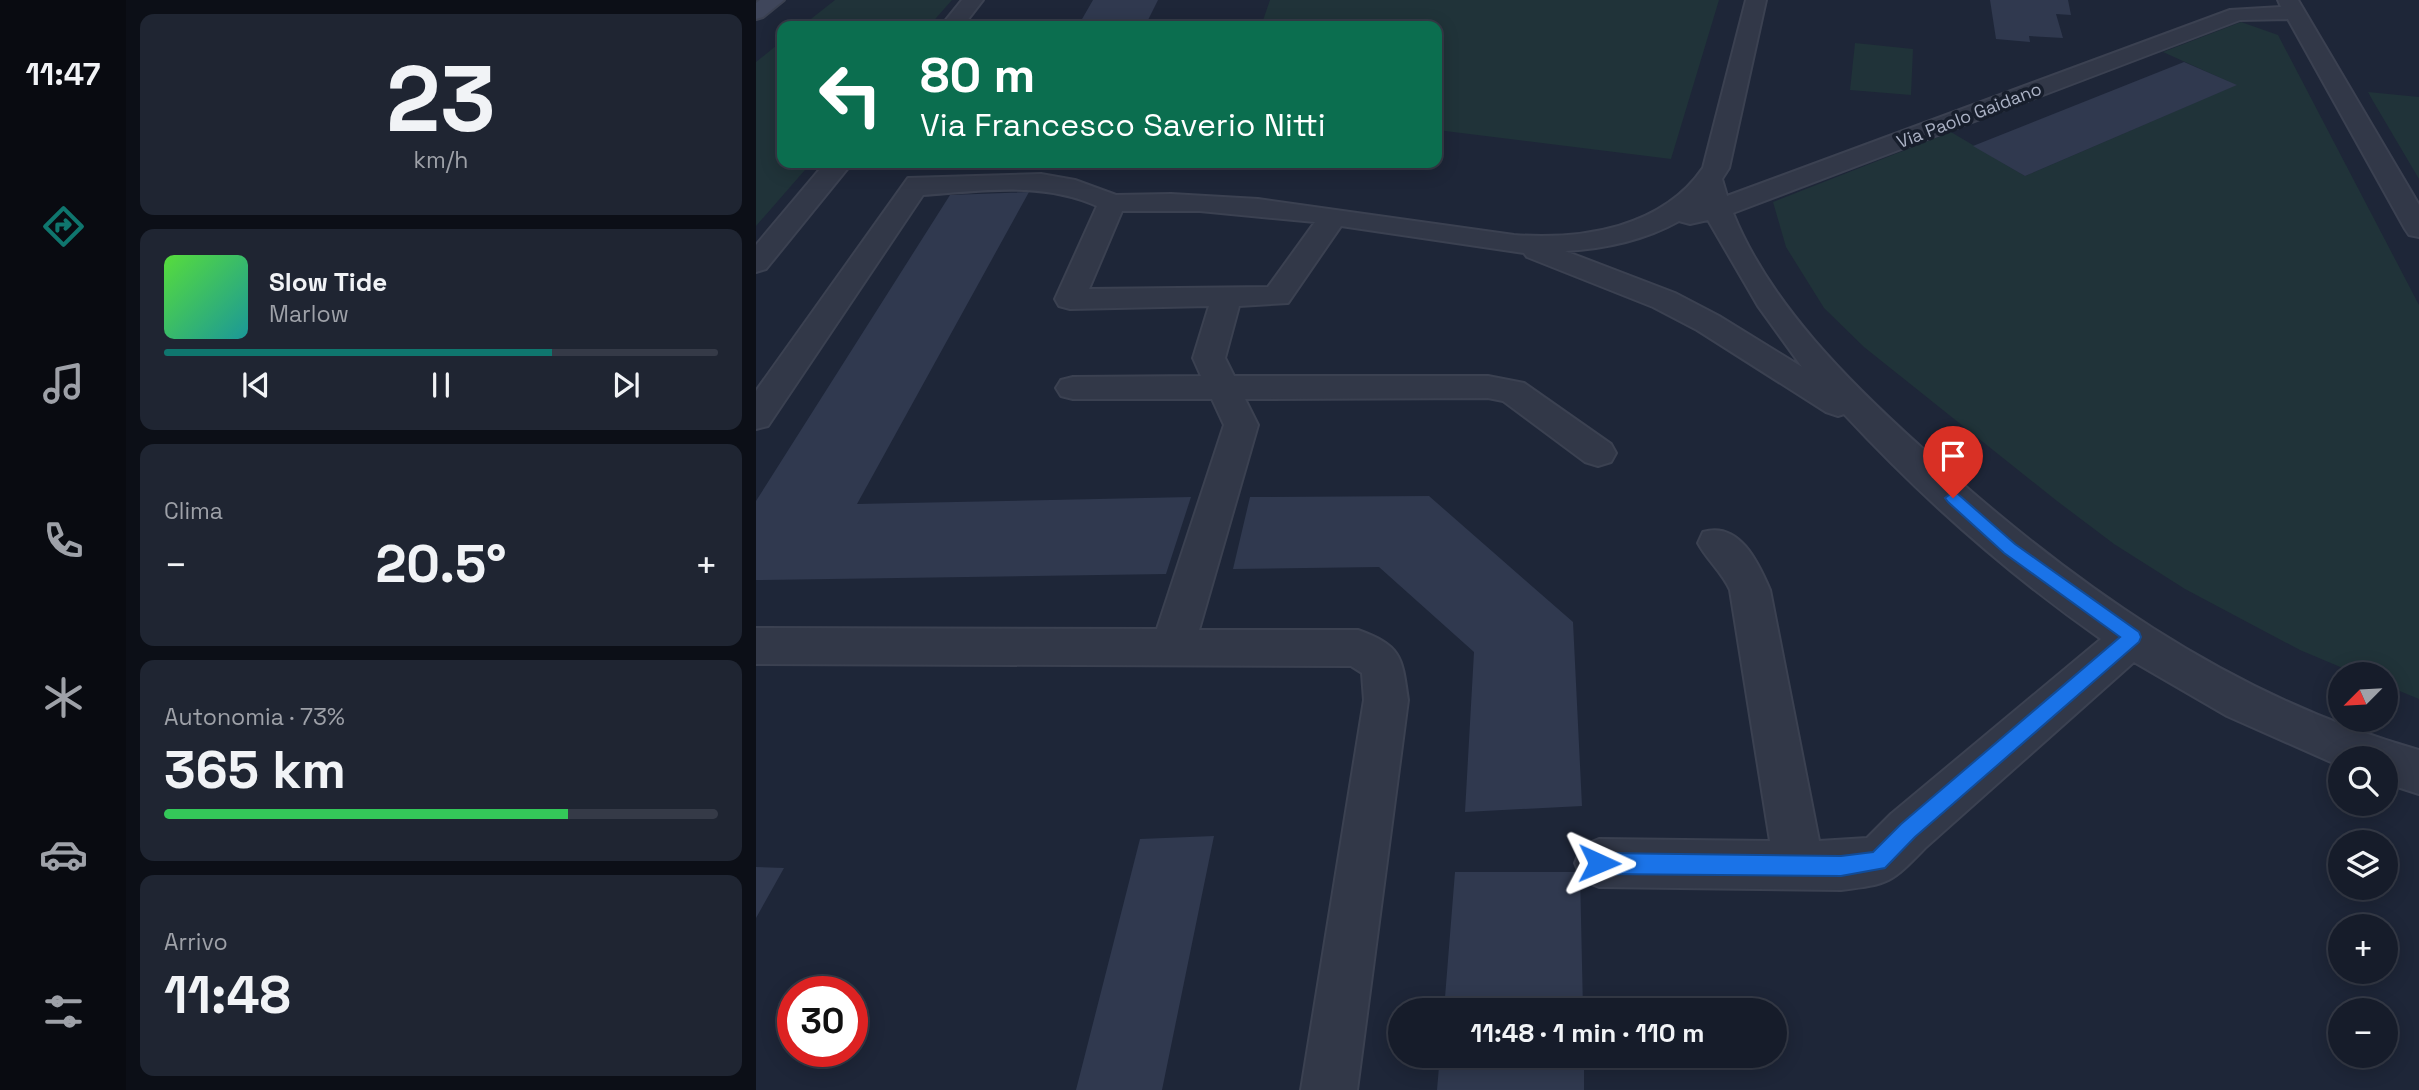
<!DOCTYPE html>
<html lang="it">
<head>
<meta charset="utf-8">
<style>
	:root { --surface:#161c2a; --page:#1f2532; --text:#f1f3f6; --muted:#9ea1a8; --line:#353a47; --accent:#0f766e }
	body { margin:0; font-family:"Space Grotesk",sans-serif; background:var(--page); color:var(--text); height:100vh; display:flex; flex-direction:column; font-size:26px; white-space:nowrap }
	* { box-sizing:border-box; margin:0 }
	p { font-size:23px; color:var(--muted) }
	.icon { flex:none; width:38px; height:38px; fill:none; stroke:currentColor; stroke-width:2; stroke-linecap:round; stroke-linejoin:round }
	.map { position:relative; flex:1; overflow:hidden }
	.drawer { display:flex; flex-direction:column; gap:14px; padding:14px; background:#0c0f17; width:630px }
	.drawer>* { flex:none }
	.banner { position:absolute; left:21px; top:21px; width:665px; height:147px; border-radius:14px; box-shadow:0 4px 18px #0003,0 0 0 2px var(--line); background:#0b6e4f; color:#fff; overflow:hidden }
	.needle { width:46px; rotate:246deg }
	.fabs { position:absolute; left:1572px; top:662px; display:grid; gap:14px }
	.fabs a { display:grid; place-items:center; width:70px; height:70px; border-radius:50%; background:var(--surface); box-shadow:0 4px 18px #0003,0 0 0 2px var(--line); font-size:35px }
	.speed { position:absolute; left:21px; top:976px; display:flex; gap:14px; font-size:35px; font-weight:700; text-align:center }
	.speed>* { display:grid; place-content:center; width:91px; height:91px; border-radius:50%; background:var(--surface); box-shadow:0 4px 18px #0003,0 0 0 2px var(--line); line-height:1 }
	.speed .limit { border:10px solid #d22; background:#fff; color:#111 }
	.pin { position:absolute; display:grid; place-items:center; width:60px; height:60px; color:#fff; margin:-72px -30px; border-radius:50% 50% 50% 0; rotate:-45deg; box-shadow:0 0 7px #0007 }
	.pin .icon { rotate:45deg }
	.me { position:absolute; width:77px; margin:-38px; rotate:91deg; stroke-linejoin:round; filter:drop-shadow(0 0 5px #0008) }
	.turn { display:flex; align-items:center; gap:24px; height:147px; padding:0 28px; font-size:32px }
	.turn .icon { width:91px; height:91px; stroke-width:2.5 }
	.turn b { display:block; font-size:49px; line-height:60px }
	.big { font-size:52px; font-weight:800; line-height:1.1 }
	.drawer .widget { flex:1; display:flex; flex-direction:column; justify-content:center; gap:10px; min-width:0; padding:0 24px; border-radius:14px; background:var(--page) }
	.drawer .dial { align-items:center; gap:0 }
	.dial b { font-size:91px; line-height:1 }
	.song { display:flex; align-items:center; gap:21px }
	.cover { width:84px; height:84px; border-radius:10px; background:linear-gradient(135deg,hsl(110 70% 55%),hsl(180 70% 35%)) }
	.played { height:7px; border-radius:4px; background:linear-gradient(90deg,var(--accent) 70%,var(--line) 70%) }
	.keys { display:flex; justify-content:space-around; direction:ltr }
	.heat { display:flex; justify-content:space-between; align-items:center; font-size:38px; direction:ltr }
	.charge { height:10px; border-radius:5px; background:linear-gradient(90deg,#34c759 73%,var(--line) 0) }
	.trip { position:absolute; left:632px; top:998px; width:399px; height:70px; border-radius:35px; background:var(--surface); box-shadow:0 4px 18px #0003,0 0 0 2px var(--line); font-weight:800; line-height:70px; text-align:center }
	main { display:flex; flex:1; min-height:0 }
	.tab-bar { display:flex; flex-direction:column; width:126px; justify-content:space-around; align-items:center; background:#090b11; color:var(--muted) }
	.tab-bar .icon { width:49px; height:49px }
	.tab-bar .selected { color:var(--accent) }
	.tab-bar b { font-size:32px; color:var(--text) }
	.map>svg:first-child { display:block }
</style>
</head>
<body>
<main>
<nav class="tab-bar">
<b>11:47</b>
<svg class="icon selected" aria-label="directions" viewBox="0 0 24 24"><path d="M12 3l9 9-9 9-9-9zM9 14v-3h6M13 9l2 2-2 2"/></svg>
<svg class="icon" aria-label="music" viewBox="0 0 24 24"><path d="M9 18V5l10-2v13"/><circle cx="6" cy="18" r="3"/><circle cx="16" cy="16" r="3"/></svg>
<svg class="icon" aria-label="phone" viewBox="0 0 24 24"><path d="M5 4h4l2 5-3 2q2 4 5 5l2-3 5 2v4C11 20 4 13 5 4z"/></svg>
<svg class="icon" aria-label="climate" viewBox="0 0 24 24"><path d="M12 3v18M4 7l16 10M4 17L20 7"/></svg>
<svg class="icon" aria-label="car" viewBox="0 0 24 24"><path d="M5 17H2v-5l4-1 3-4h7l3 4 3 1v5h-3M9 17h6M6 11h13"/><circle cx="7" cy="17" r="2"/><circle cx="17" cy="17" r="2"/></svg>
<svg class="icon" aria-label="filters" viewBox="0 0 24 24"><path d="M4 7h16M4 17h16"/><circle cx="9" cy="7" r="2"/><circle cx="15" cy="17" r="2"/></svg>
</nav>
<section class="drawer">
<div class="widget dial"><b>23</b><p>km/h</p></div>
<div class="widget">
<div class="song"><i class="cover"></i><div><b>Slow Tide</b><p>Marlow</p></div></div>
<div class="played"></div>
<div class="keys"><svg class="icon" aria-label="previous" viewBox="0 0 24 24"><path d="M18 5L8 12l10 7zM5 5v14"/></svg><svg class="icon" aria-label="pause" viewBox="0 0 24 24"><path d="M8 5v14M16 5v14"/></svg><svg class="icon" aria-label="next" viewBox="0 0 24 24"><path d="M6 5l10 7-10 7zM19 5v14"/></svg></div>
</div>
<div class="widget"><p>Clima</p>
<div class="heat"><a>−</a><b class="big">20.5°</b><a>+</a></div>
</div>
<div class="widget"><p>Autonomia · 73%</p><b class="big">365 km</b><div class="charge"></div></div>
<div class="widget"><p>Arrivo</p><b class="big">11:48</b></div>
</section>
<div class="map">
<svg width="1663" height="1090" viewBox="0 0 1663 1090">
	<rect width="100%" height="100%" fill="#1e2638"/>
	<path fill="#203339" d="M79,0H196L173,26H46Z
		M514,0H963L915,159L681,130V26H505Z
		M1485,22L1522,35L1663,305V699L1629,685V674H1601L1544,650L1429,589L1358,544L1301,501L1108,347L1068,308L1030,247L1017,202L1195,132L1269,176L1480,85L1407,52Z
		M26,41V163H55L0,226V62Z
		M1099,43L1157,49L1155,95L1094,90Z
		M1612,92L1663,97V179L1617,101Z"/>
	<path fill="#30394f" d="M337,0H402L389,26H322Z
		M1234,0H1312L1315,15L1300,14L1307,38L1273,36L1274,42L1240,39Z
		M1428,62L1481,85L1269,176L1217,146Z
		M273,192L101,504L435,497L410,574L0,580V501L194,195Z
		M673,496L817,622L826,806L709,812L718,652L623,567L477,569L494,497Z
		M458,836L406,1090H320L384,839Z
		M0,867L28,868L0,918Z
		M699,872H824L827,1010H688Z
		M684,1055H828V1090H681Z"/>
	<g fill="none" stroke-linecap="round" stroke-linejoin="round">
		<g stroke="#3b4151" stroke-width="4">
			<path id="street" d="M206,0H227L207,26H185Z
				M990,0H1010L973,168L966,179L971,196L1474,10L1525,7L1522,0H1542L1663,205V237L1653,235L1649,229L1532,19L1484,20L977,213C1013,303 1094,383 1165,447C1311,580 1471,696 1663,750V794L1629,783V758H1584V766L1471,716L1378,662L1169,848C1135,883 1134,884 1085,890L843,887L826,880L819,863L826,846L843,839L1014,841L974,590C966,572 951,560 942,543L947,532C983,521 1002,562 1014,590L1063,841L1111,838L1135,814L1345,639C1252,574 1165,497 1088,414L1082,416L1070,412L941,330L897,307L771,257L768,253L585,226L532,303L483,306L469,358L478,376H732L768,383L855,444L860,453L855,462L842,466L829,462L747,401L732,398L489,399L502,425L443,630H602C646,646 646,657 652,700L601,1090H545L608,700L606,673L595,666L0,664V628L401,629L468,425L456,399H317L305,396L300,388L305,380L317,377L445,376L437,358L453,306L314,309L303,306L299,299L341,206C286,181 225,191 167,195L12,426L0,429V391L152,178L285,174L319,180L360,195L415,194L502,199L758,235C826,240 906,228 947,168ZM366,211H444L559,222L512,287L333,289ZM952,220L1002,306L1046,367L963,316L919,293L809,251C847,249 889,240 923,221L934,224Z
				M69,163H96L10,269L0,272V245Z"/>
		</g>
		<g stroke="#3b4151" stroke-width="4">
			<path id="secondary" d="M4,0H28L7,17L0,19V3Z"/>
		</g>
		<use href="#street" fill="#323848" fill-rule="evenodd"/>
		<use href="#secondary" fill="#3f465b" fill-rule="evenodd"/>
	</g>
	<path fill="#1a73e8" stroke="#114b97" stroke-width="2" d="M1197,492L1202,494L1259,544L1383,632L1385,637L1383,642L1159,837L1129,868L1085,876L843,874L835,871L833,863L835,856L843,853L1085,856L1117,852L1145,824L1364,637L1248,553L1192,502L1189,498Z"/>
	<g text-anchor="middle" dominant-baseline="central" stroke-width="7" stroke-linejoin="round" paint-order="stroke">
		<g font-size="18" fill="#abb2c5" stroke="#171e2c">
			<text transform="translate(1213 115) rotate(-21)">Via Paolo Gaidano</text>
		</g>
	</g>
</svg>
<div class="fabs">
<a><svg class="needle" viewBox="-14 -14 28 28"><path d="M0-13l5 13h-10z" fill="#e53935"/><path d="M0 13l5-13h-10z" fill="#9ea1a8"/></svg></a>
<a><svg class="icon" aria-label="search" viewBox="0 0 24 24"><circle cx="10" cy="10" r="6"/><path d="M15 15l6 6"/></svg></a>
<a><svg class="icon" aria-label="layers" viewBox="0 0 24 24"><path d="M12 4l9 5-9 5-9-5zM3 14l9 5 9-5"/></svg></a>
<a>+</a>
<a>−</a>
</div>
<div class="speed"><div class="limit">30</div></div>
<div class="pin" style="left:1197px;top:498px;background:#d93025"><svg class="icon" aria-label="arrive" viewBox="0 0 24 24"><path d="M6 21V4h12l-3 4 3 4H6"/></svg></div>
<svg class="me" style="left:843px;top:863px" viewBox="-20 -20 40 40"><path d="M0-17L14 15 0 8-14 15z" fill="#1a73e8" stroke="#fff" stroke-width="4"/></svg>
<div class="trip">11:48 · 1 min · 110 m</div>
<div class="banner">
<div class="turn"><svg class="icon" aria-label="left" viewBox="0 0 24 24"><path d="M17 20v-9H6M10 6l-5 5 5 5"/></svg><div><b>80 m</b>Via Francesco Saverio Nitti</div></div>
</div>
</div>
</main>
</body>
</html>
